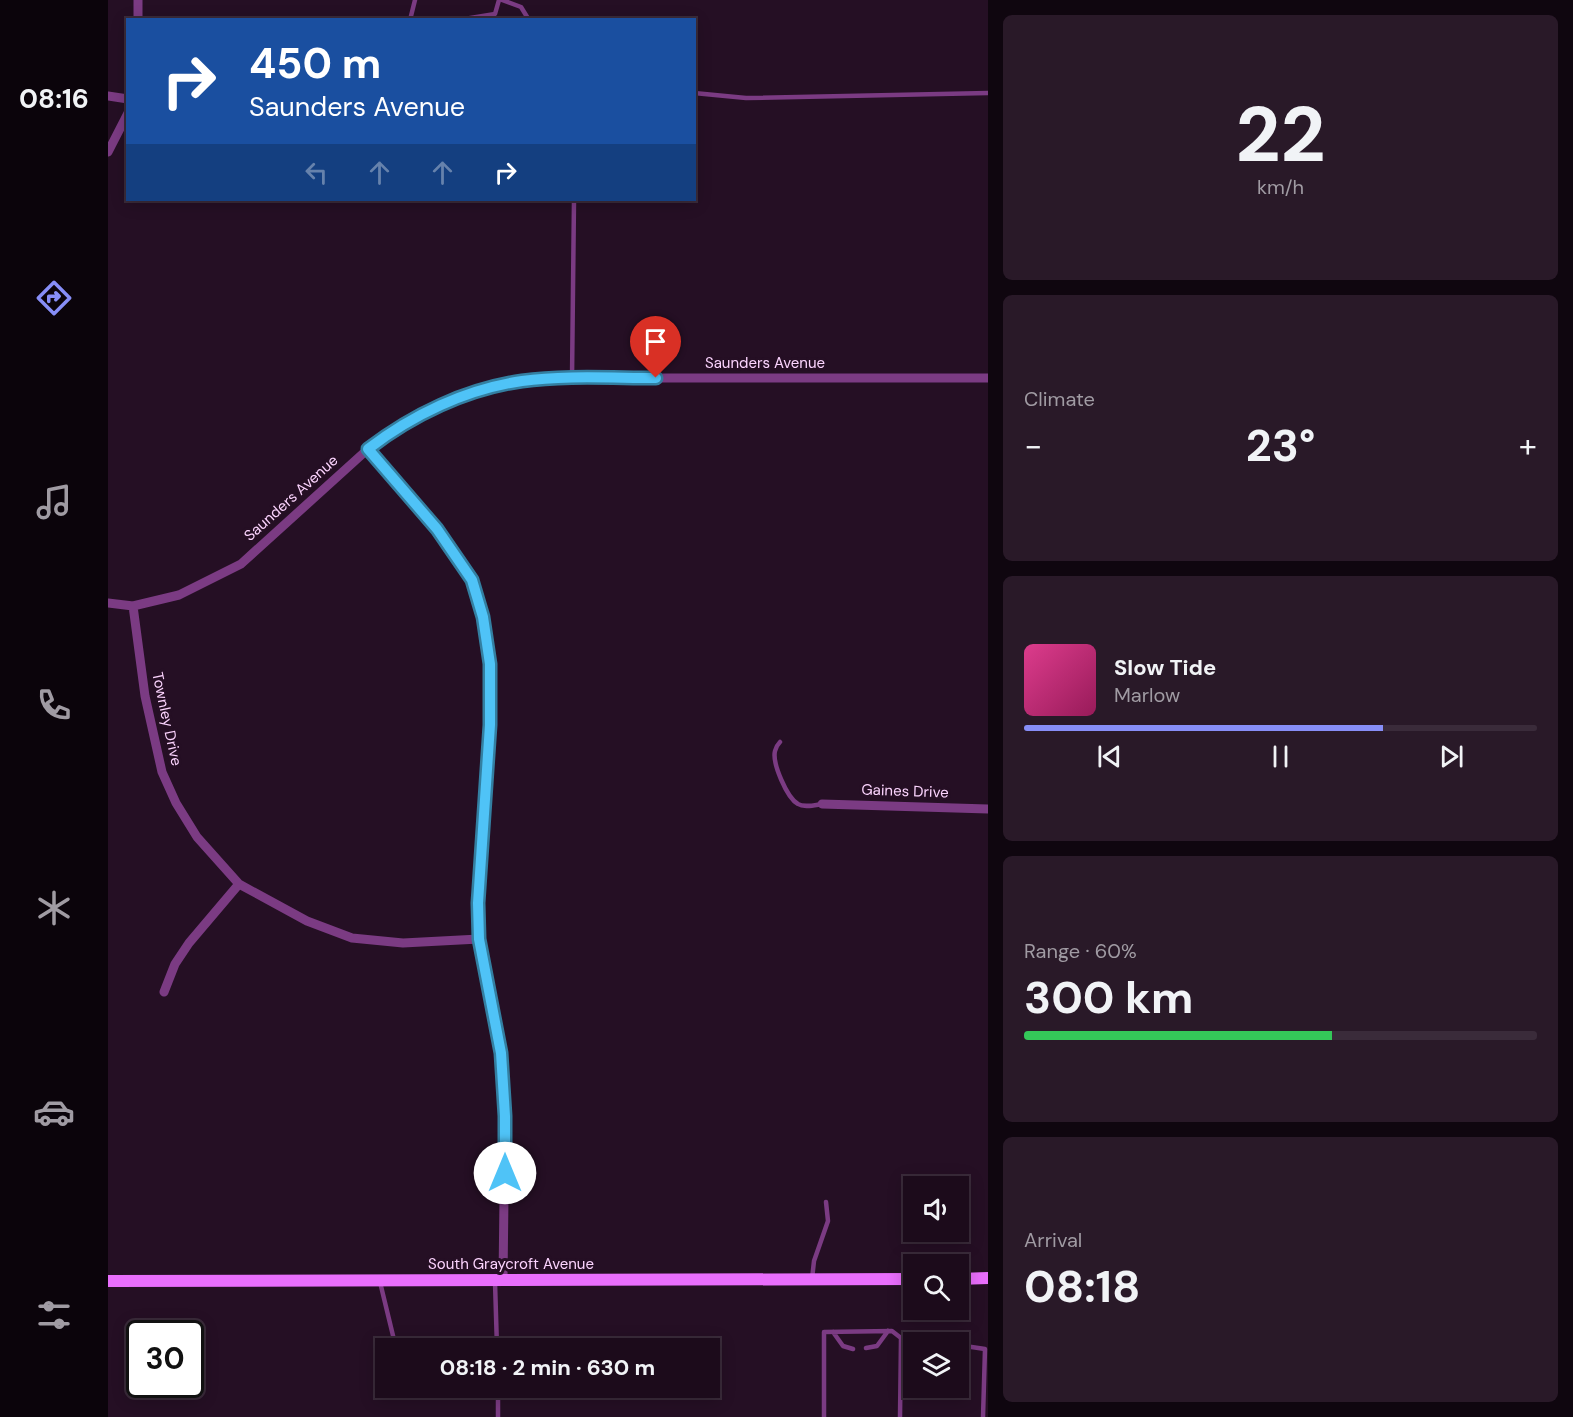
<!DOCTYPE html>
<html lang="en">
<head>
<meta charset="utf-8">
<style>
	:root { --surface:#1c0b1b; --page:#291928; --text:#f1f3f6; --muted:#a09ba3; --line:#3a2b3a; --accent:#878ef7 }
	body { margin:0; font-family:"DM Sans",sans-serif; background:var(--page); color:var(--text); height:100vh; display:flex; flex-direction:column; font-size:22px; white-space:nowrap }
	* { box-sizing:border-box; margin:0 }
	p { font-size:20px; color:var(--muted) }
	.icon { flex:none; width:33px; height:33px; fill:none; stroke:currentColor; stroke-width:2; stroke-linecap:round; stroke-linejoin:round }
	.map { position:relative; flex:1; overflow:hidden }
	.drawer { display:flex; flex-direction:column; gap:15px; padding:15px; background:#0f060f; width:585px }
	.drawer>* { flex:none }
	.banner { position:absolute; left:18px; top:18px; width:570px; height:183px; border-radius:0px; box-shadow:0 3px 15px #0003,0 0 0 2px var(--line); background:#1a4fa0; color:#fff; overflow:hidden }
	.controls { position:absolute; left:795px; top:1176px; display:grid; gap:12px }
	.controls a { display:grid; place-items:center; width:66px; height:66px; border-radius:0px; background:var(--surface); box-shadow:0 3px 15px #0003,0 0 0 2px var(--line); font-size:30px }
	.speed { position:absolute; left:18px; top:1320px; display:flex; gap:12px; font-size:30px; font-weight:700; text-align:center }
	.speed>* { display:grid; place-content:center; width:78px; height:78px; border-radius:50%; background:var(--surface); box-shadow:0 3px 15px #0003,0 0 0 2px var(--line); line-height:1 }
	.speed .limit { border:3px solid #111; border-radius:9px; background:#fff; color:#111 }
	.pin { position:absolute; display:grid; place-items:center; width:51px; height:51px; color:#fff; margin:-62px -26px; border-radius:50% 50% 50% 0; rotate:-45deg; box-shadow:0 0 6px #0007 }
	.pin .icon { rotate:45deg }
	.me { position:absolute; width:66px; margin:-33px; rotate:0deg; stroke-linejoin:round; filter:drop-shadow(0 0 4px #0008) }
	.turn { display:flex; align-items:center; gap:21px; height:126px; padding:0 24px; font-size:27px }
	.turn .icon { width:78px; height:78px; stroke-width:2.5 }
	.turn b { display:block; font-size:42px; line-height:51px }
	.lanes { display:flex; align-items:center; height:57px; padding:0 24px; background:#0003; justify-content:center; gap:30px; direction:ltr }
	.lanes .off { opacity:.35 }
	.big { font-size:45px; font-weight:700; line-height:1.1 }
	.drawer .card { flex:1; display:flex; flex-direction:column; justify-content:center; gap:9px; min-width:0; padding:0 21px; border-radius:9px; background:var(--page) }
	.drawer .dial { align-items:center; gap:0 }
	.dial b { font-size:78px; line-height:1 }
	.song { display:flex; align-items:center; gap:18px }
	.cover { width:72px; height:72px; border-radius:9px; background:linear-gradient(135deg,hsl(330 70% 55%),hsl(330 70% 35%)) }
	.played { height:6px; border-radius:3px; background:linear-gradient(90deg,var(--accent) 70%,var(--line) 70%) }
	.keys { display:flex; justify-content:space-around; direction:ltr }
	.heat { display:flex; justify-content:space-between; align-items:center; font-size:33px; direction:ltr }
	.charge { height:9px; border-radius:4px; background:linear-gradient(90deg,#34c759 60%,var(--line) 0) }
	.trip { position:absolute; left:267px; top:1338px; width:345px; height:60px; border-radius:0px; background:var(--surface); box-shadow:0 3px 15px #0003,0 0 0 2px var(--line); font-weight:700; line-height:60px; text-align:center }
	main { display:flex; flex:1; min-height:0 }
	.menu { display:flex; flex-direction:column; width:108px; justify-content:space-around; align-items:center; background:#0b040b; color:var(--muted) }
	.menu .icon { width:42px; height:42px }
	.menu .active { color:var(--accent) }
	.menu b { font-size:27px; color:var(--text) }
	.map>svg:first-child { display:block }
</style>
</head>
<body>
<main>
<nav class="menu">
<b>08:16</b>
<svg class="icon active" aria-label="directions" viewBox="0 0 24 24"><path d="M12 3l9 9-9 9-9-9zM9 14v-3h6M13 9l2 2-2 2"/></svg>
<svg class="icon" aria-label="music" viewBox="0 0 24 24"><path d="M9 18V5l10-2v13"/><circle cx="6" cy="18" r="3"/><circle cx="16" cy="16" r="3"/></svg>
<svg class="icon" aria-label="phone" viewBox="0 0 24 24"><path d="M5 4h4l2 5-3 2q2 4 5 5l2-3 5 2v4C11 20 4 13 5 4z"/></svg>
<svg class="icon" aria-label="climate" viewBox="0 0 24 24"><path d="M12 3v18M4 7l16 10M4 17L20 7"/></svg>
<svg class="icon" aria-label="car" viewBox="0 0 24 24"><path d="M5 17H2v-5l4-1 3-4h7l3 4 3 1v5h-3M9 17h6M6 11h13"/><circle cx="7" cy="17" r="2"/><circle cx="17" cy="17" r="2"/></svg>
<svg class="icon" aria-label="filters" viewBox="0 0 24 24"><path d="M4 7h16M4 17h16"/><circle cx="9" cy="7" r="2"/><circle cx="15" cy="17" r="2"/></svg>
</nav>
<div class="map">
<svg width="880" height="1417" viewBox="0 0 880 1417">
	<rect width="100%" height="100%" fill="#250f24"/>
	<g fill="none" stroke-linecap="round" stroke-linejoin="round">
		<path stroke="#7b3b83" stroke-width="4.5" d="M394,0L413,7L421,20
			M302,20L307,0
			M350,20L387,14L391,0
			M586,93L638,98L880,93
			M464,379L466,200
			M672,742C669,745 668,747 667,751C664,763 679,798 690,804C696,808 707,805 714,804
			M704,1279L706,1261L720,1221L718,1202
			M272,1282L288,1348
			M387,1282L389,1348
			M725,1332L735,1346L745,1349
			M793,1338L830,1342
			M850,1345L877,1349L875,1417
			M758,1348L769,1346L780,1331
			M390,1388V1417
			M716,1417V1332L784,1331L793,1338L792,1417"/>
		<path stroke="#7b3b83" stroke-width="9" d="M30,20V0
			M0,96L20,99
			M0,152L20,113
			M260,449L329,529L364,580L375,617L382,664V725L370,902L371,939L393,1053L397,1116L395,1279
			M0,603L25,606L71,595L133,564L260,449L283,432L309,416L366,393L414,381L482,378H880
			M25,606L37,696L54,772L68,803L89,837L131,884L199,921L244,938L295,943L371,939
			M714,804L880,809
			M56,992L67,964L81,943L131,884"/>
		<path stroke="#e96efc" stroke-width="12" d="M850,1279L880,1278
			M0,1281L806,1279"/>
	</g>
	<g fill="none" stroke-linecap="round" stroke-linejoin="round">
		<g stroke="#337fa1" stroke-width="15">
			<path id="route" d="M397,1173V1116L393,1053L371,939L370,903L382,725V664L375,617L364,580L329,529L260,449C304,415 358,389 414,381C456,375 505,378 548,378"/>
		</g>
		<use href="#route" stroke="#4fc3f7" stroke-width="10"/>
	</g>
	<g text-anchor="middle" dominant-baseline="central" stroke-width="6" stroke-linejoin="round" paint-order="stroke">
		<g font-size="15" fill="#fcd4fe" stroke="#250f24">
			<text x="657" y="363">Saunders Avenue</text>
			<text transform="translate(183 498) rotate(-42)">Saunders Avenue</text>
			<text transform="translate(59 719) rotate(78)">Townley Drive</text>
			<text transform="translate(797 791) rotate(2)">Gaines Drive</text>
			<text x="403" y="1264">South Graycroft Avenue</text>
		</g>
	</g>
</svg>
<div class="controls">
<a><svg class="icon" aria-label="sound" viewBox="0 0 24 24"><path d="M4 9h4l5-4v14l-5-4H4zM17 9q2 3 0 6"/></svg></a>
<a><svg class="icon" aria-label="search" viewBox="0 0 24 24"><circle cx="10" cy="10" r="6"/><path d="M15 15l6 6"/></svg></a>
<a><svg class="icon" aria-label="layers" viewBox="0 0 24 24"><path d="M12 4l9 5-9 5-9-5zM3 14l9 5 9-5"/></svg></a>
</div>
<div class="speed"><div class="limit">30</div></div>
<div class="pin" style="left:548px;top:378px;background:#d93025"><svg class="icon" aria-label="arrive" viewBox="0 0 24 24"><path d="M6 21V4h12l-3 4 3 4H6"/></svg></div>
<svg class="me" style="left:397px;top:1173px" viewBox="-20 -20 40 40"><circle r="19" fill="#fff"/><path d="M0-13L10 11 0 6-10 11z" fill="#4fc3f7"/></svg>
<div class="trip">08:18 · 2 min · 630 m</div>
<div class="banner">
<div class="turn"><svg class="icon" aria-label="right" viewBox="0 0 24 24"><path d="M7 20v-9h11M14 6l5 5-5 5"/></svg><div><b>450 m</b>Saunders Avenue</div></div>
<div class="lanes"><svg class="icon off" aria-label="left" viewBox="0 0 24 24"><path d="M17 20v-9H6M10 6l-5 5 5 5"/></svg><svg class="icon off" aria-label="ahead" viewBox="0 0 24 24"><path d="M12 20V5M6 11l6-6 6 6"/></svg><svg class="icon off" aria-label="ahead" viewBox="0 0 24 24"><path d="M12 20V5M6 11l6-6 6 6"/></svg><svg class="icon" aria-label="right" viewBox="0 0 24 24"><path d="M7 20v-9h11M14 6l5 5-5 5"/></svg></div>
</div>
</div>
<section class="drawer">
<div class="card dial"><b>22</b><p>km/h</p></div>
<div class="card"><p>Climate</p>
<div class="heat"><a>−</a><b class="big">23°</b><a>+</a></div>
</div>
<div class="card">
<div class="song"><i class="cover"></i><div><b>Slow Tide</b><p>Marlow</p></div></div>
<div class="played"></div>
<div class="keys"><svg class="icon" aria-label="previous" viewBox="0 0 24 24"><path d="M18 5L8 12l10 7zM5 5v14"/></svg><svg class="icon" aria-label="pause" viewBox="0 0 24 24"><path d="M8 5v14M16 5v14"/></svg><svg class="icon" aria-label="next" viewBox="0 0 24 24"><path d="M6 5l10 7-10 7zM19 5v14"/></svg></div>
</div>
<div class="card"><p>Range · 60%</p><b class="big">300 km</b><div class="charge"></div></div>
<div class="card"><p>Arrival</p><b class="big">08:18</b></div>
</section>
</main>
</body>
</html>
